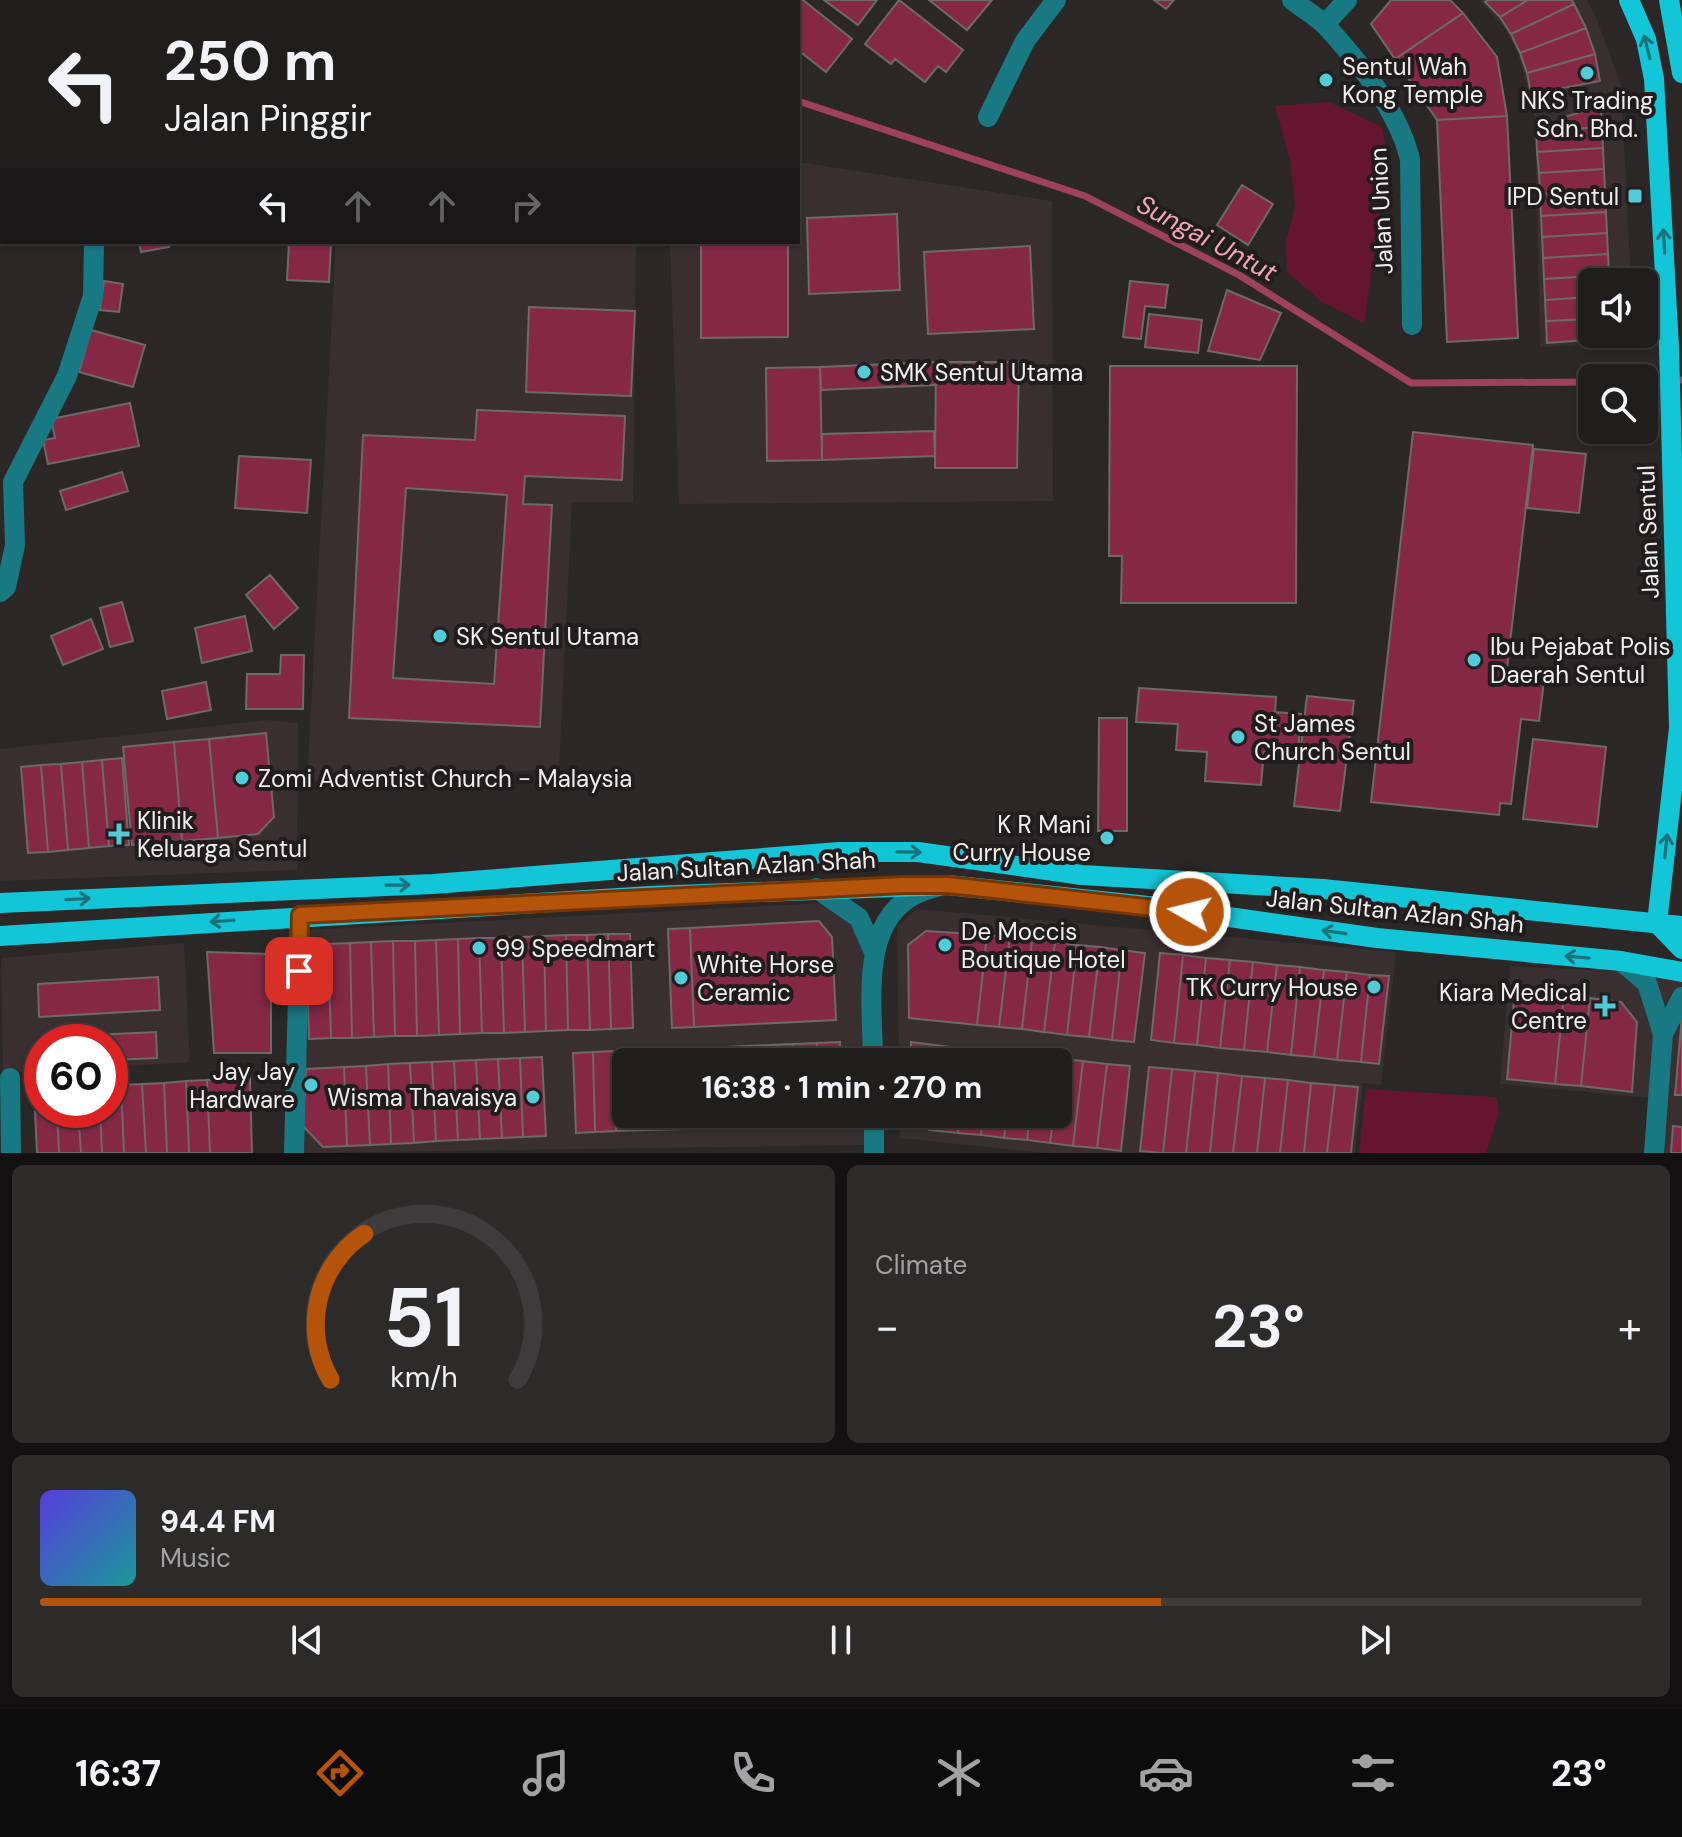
<!DOCTYPE html>
<html lang="en">
<head>
<meta charset="utf-8">
<style>
	:root { --surface:#201d1d; --page:#2d2a2a; --text:#f1f3f6; --muted:#a2a2a4; --line:#3d3b3b; --accent:#b45309 }
	body { margin:0; font-family:"DM Sans",sans-serif; background:var(--page); color:var(--text); height:100vh; display:flex; flex-direction:column; font-size:30px; white-space:nowrap }
	* { box-sizing:border-box; margin:0 }
	p { font-size:26px; color:var(--muted) }
	.icon { flex:none; width:44px; height:44px; fill:none; stroke:currentColor; stroke-width:2; stroke-linecap:round; stroke-linejoin:round }
	.map { position:relative; height:1153px; overflow:hidden }
	.details { display:flex; flex-direction:column; gap:12px; padding:12px; background:#121010; flex:1 }
	.details>* { flex:none }
	.guide { position:absolute; left:0px; top:0px; width:800px; height:244px; box-shadow:0 2px 6px #0004,0 0 0 2px var(--line); background:#201d1d; color:var(--text); overflow:hidden }
	.fabs { position:absolute; left:1578px; top:268px; display:grid; gap:16px }
	.fabs a { display:grid; place-items:center; width:80px; height:80px; border-radius:12px; background:var(--surface); box-shadow:0 2px 6px #0004,0 0 0 2px var(--line); font-size:40px }
	.speed { position:absolute; left:24px; top:1024px; display:flex; gap:16px; font-size:40px; font-weight:700; text-align:center }
	.speed>* { display:grid; place-content:center; width:104px; height:104px; border-radius:50%; background:var(--surface); box-shadow:0 2px 6px #0004,0 0 0 2px var(--line); line-height:1 }
	.speed .limit { border:12px solid #d22; background:#fff; color:#111 }
	.pin { position:absolute; display:grid; place-items:center; width:68px; height:68px; color:#fff; margin:-34px; border-radius:16px; box-shadow:0 4px 12px #0006 }
	.me { position:absolute; width:88px; margin:-44px; rotate:278deg; stroke-linejoin:round; filter:drop-shadow(0 0 6px #0008) }
	.turn { display:flex; align-items:center; gap:28px; height:168px; padding:0 32px; font-size:36px }
	.turn .icon { width:104px; height:104px; stroke-width:2.5 }
	.turn b { display:block; font-size:56px; line-height:68px }
	.lanes { display:flex; align-items:center; height:76px; padding:0 32px; background:#0003; justify-content:center; gap:40px; direction:ltr }
	.lanes .off { opacity:.35 }
	.big { font-size:60px; font-weight:700; line-height:1.1 }
	.details .card { flex:1; display:flex; flex-direction:column; justify-content:center; gap:12px; min-width:0; padding:0 28px; border-radius:12px; background:var(--page) }
	.details .dial { align-items:center; gap:0 }
	.dial svg { height:208px; overflow:visible; fill:none; stroke:var(--line); stroke-width:7; stroke-linecap:round; text-anchor:middle }
	.dial text { fill:var(--text); stroke:none }
	.song { display:flex; align-items:center; gap:24px }
	.cover { width:96px; height:96px; border-radius:12px; background:linear-gradient(135deg,hsl(250 70% 55%),hsl(180 70% 35%)) }
	.played { height:8px; border-radius:4px; background:linear-gradient(90deg,var(--accent) 70%,var(--line) 70%) }
	.keys { display:flex; justify-content:space-around; direction:ltr }
	.heat { display:flex; justify-content:space-between; align-items:center; font-size:44px; direction:ltr }
	.details .tiles { flex:1; display:grid; gap:12px; grid-template-columns:1fr 1fr }
	.card:last-child { grid-column:span 2 }
	.trip { position:absolute; left:612px; top:1048px; width:460px; height:80px; border-radius:12px; background:var(--surface); box-shadow:0 2px 6px #0004,0 0 0 2px var(--line); font-weight:700; line-height:80px; text-align:center }
	.tab-bar { display:flex; height:128px; justify-content:space-around; align-items:center; background:#0d0c0c; color:var(--muted) }
	.tab-bar .icon { width:56px; height:56px }
	.tab-bar .current { color:var(--accent) }
	.tab-bar b { font-size:36px; color:var(--text) }
	.map>svg:first-child { display:block }
</style>
</head>
<body>
<div class="map">
<svg width="1682" height="1153" viewBox="0 0 1682 1153">
	<rect width="100%" height="100%" fill="#2b2727"/>
	<path fill="#392e30" d="M1479,0H1587L1595,15L1621,85L1631,282H1592V334H1633V343L1540,347L1535,118L1518,53L1504,27Z
		M798,162L1052,201L1053,501L679,504L670,242H798Z
		M336,242H636L633,502H572L559,769L307,781Z
		M268,720L298,723L297,870L0,881V749Z
		M823,903L845,917L857,935L864,954L865,1062H626V1114H865V1145L303,1153L309,930Z
		M917,909L1396,952L1381,1085L1363,1083L1355,1153H1045L900,1138V1114H1058V1062H899L897,926Z
		M184,943L190,1062L110,1067V1042H42V1071L3,1073L1,958Z
		M1510,966L1682,974V1153H1647L1651,1098L1500,1084Z"/>
	<path fill="#661531" d="M1329,102L1382,127L1388,159L1364,323L1322,302L1287,272L1286,242L1295,207L1290,160L1275,106Z
		M1366,1089L1496,1097L1499,1113L1486,1153H1359Z"/>
	<g fill="none" stroke-linecap="round" stroke-linejoin="round">
		<path stroke="#9e415c" stroke-width="7" d="M560,0L563,2
			M798,101L1085,196L1239,275L1411,383L1592,382
			M1644,382L1682,380"/>
	</g>
	<path fill="#842846" stroke="#6d6969" stroke-width="2" fill-rule="evenodd" d="M111,0L113,2L75,1L77,0Z
		M152,0H222L219,2Z
		M778,0H803L852,39L826,72L798,50V2Z
		M824,0H877L858,25Z
		M899,0L963,50L946,72L938,66L925,82L895,59L891,64L865,44Z
		M929,0H992L967,30Z
		M1154,0H1174L1166,9Z
		M1391,0H1450L1463,13L1395,59L1371,24Z
		M1488,0H1528L1500,17L1485,2Z
		M1528,0H1572L1574,4L1511,34L1500,17Z
		M1574,4L1586,28L1520,53L1511,34Z
		M1463,13L1497,57L1507,116L1437,120L1395,59Z
		M1586,28L1595,54L1527,73L1520,53Z
		M2,37V77L0,38Z
		M1595,54L1600,81L1531,94L1527,73Z
		M1601,106L1602,127L1536,131L1568,116Z
		M1507,116L1518,338L1447,342L1437,120Z
		M1602,127L1603,148L1537,152L1536,131Z
		M1603,148L1604,169L1539,173L1537,152Z
		M1604,169L1605,191L1540,194L1539,173Z
		M1242,185L1273,204L1248,245L1217,225Z
		M1605,191L1606,212L1541,216L1540,194Z
		M1606,212L1607,233L1542,237L1541,216Z
		M897,214L900,290L809,294L807,218Z
		M1607,233L1608,254L1543,258L1542,237Z
		M139,242H169V247L141,252Z
		M289,242H331L329,282L287,280Z
		M701,242H788V337L701,338Z
		M1030,246L1034,329L928,334L924,252Z
		M1608,254L1609,275L1544,279L1543,258Z
		M1609,275L1610,282H1592V297L1545,300L1544,279Z
		M104,281L123,284L119,312L100,310Z
		M1130,281L1168,285L1165,308L1145,306L1141,339L1123,337Z
		M1227,290L1281,313L1260,360L1208,351Z
		M1592,297V319L1546,321L1545,300Z
		M529,307L635,311L631,396L526,392Z
		M1149,314L1202,320L1198,353L1145,347Z
		M1592,319V334H1612V338L1547,343L1546,321Z
		M91,330L145,345L133,387L79,372Z
		M936,362H1019L1017,468H935Z
		M936,362V385L821,390L820,367Z
		M1110,366H1297L1296,603H1121L1122,556H1109Z
		M820,367L822,460L767,461L766,368Z
		M130,403L139,446L48,464L43,440L55,438L51,419Z
		M477,410L625,416L622,480L525,476L523,504L552,505L540,727L349,718L363,435L475,440ZM406,488L507,495L494,684L393,678Z
		M934,431L935,456L822,460V434Z
		M1413,432L1533,445L1506,677L1544,681L1539,721L1521,719L1511,804L1500,803L1499,815L1371,802Z
		M1534,449L1586,454L1579,513L1527,508Z
		M239,456L311,460L307,513L235,508Z
		M122,472L128,491L66,510L60,491Z
		M270,575L298,608L274,629L246,595Z
		M122,602L133,641L110,647L100,608Z
		M245,616L252,651L202,663L195,628Z
		M91,619L103,649L63,665L51,636Z
		M281,655H304L303,709H246L247,674H280Z
		M206,682L211,710L167,719L162,691Z
		M1139,688L1276,697L1275,712L1301,714L1298,755L1264,752L1261,785L1205,781L1207,752L1176,750L1178,724L1136,722Z
		M1307,696L1354,701L1340,811L1294,806Z
		M1099,718H1127V831H1098Z
		M266,733L274,817L258,834L218,838L209,739Z
		M209,739L218,838L182,841L174,742Z
		M1533,739L1606,747L1597,827L1523,819Z
		M174,742L182,841L132,845L123,747Z
		M122,758L129,845L109,846L102,760Z
		M102,760L109,846L89,848L82,762Z
		M82,762L89,848L68,850L61,764Z
		M61,764L68,850L48,852L41,765Z
		M41,765L48,852L28,853L21,767Z
		M819,921L832,937L836,1020L694,1027L690,928Z
		M690,928L694,1027L672,1028L668,929Z
		M926,931L987,935L977,1025L909,1018L908,945Z
		M608,934H630L633,1028L611,1029Z
		M608,934L611,1029L590,1030L587,935Z
		M566,935L568,1030L546,1031L544,936Z
		M566,935H587L590,1030H568Z
		M987,935L1010,937L999,1027L977,1025Z
		M544,936L546,1031L525,1032L522,937Z
		M522,937L525,1032L504,1033L501,938Z
		M1010,937L1032,940L1022,1029L999,1027Z
		M479,938L482,1033L460,1034L458,939Z
		M479,938H501L504,1033H482Z
		M458,939L460,1034L439,1035L436,940Z
		M436,940L439,1035L417,1036L415,941Z
		M1032,940L1055,942L1044,1032L1022,1029Z
		M393,941L395,1036L374,1037L371,942Z
		M393,941H415L417,1036H395Z
		M371,942L374,1037L352,1038L350,943Z
		M1055,942L1077,945L1067,1035L1044,1032Z
		M350,943L352,1038H331L328,944Z
		M306,944H328L331,1038L309,1039Z
		M1077,945L1100,947L1089,1037L1067,1035Z
		M1100,947L1122,950L1112,1040L1089,1037Z
		M1122,950L1145,953L1134,1042L1112,1040Z
		M207,952L271,954V1053H214Z
		M1160,953L1183,955L1174,1043L1151,1040Z
		M1183,955L1206,958L1197,1045L1174,1043Z
		M1206,958L1230,960L1220,1048L1197,1045Z
		M1230,960L1253,962L1244,1050L1220,1048Z
		M1253,962L1277,965L1267,1052L1244,1050Z
		M1277,965L1300,967L1291,1055L1267,1052Z
		M1300,967L1324,970L1314,1057L1291,1055Z
		M1324,970L1347,972L1337,1060L1314,1057Z
		M1347,972L1370,975L1361,1062L1337,1060Z
		M1370,975L1389,976L1379,1064L1361,1062Z
		M158,977L160,1010L39,1017L38,984Z
		M1515,991L1564,995L1555,1084L1507,1079Z
		M1564,995L1590,998L1581,1086L1555,1084Z
		M1590,998L1621,1002L1637,1022L1632,1092L1581,1086Z
		M1682,1016V1095H1675Z
		M156,1032L157,1058L110,1060V1042H48V1037Z
		M840,1042L841,1062H817V1043Z
		M911,1042L967,1049L966,1062H911Z
		M817,1043V1062H794L793,1044Z
		M793,1044L794,1062H771L770,1045Z
		M770,1045L771,1062H681V1049Z
		M681,1049V1062H626V1114H683L684,1129L616,1131L613,1051Z
		M967,1049L991,1051L989,1062H966Z
		M613,1051L616,1131L595,1132L593,1052Z
		M991,1051L1014,1054L1013,1062H989Z
		M593,1052L595,1132L576,1133L573,1053Z
		M1014,1054L1037,1056L1036,1062H1013Z
		M1037,1056L1060,1059L1058,1075V1062H1036Z
		M542,1057L546,1136L523,1137L520,1058Z
		M520,1058L523,1137L502,1138L498,1059Z
		M498,1059L502,1138L480,1139L476,1060Z
		M1060,1059L1083,1061L1073,1146L1050,1143L1054,1114H1058Z
		M476,1060L480,1139L458,1140L454,1061Z
		M454,1061L458,1140L436,1141L432,1062Z
		M1083,1061L1107,1064L1097,1148L1073,1146Z
		M432,1062L436,1141L414,1143L410,1063Z
		M410,1063L414,1143L391,1144L388,1064Z
		M388,1064L391,1144L370,1145L366,1066Z
		M1107,1064L1130,1066L1121,1151L1097,1148Z
		M366,1066L370,1145L347,1146L344,1067Z
		M344,1067L347,1146L323,1147L303,1126L306,1069Z
		M1149,1067L1172,1069L1163,1153L1140,1151Z
		M1172,1069L1195,1071L1186,1153H1163Z
		M1195,1071L1218,1073L1210,1153H1186Z
		M1218,1073L1242,1076L1233,1153H1210Z
		M1242,1076L1265,1078L1257,1153H1233Z
		M250,1078L252,1153H210L207,1080Z
		M1265,1078L1288,1080L1280,1153H1257Z
		M207,1080L210,1153H189L186,1081Z
		M1288,1080L1311,1083L1304,1153H1280Z
		M186,1081L189,1153H167L164,1083Z
		M164,1083L167,1153H146L142,1084Z
		M1311,1083L1335,1085L1327,1153H1304Z
		M142,1084L146,1153H124L121,1085Z
		M121,1085L124,1153H102L100,1110H110V1086Z
		M1335,1085L1358,1087L1351,1153H1327Z
		M34,1090H42V1110H57L59,1153H37Z
		M57,1110H78L81,1153H59Z
		M78,1110H100L102,1153H81Z
		M683,1114H773V1125L684,1129Z
		M773,1114H795V1124L773,1125Z
		M795,1114H819V1123L795,1124Z
		M819,1114H842L843,1122L819,1123Z
		M960,1114H983L981,1135L958,1133Z
		M960,1114L958,1133L929,1130L913,1114Z
		M983,1114H1007L1004,1138L981,1135Z
		M1007,1114H1030L1027,1140L1004,1138Z
		M1030,1114H1054L1050,1143L1027,1140Z
		M1673,1126L1682,1127V1153H1671Z"/>
	<g fill="none" stroke-linecap="round" stroke-linejoin="round">
		<path stroke="#197983" stroke-width="20" d="M1292,0C1303,9 1318,17 1327,27C1359,62 1400,114 1410,160L1412,325
			M744,2L746,0
			M1325,24L1347,0
			M988,117L1025,41L1056,0
			M0,231H2
			M0,592L6,587L15,545L13,482L67,376L93,296L94,242
			M816,888L859,918L873,950
			M1621,961L1647,983L1663,1034
			M873,1062C873,998 855,905 937,887
			M10,1078L11,1153
			M874,1114V1153
			M294,1153L300,915
			M1654,1153L1663,1034L1682,997"/>
		<path stroke="#13c6d7" stroke-width="20" d="M1629,0L1646,39L1654,79L1669,347L1679,728L1657,923
			M1669,0L1682,73
			M0,903L433,884L839,852H918L1082,875L1323,889L1682,926
			M1657,923L1682,949
			M0,936L651,896L948,885L1158,907L1377,938L1621,961L1682,972"/>
	</g>
	<defs><path id="oneway-shaft" d="M-6 0H5M1.5-3L5.5 0L1.5 3" fill="none" stroke-width="1.6" stroke-linecap="round" stroke-linejoin="round" transform="scale(2)"/></defs>
	<g stroke="#1a727a">
		<use href="#oneway-shaft" transform="translate(1647 47) rotate(-104)"/>
		<use href="#oneway-shaft" transform="translate(1664 241) rotate(-93)"/>
		<use href="#oneway-shaft" transform="translate(1666 846) rotate(-84)"/>
		<use href="#oneway-shaft" transform="translate(909 852) rotate(1)"/>
		<use href="#oneway-shaft" transform="translate(398 885) rotate(-1)"/>
		<use href="#oneway-shaft" transform="translate(78 899) rotate(-3)"/>
		<use href="#oneway-shaft" transform="translate(222 921) rotate(176)"/>
		<use href="#oneway-shaft" transform="translate(1334 932) rotate(-172)"/>
		<use href="#oneway-shaft" transform="translate(1577 957) rotate(-175)"/>
	</g>
	<g fill="none" stroke-linecap="round" stroke-linejoin="round">
		<g stroke="#753606" stroke-width="20">
			<path id="route" d="M299,971L300,915L904,885H948L1190,912"/>
		</g>
		<use href="#route" stroke="#b45309" stroke-width="14"/>
	</g>
	<g fill="#52cbd9" stroke="#211d1e" stroke-width="3">
		<circle cx="1587" cy="73" r="8"/>
		<circle cx="1326" cy="80" r="8"/>
		<rect x="1627" y="188" width="16" height="16" rx="4"/>
		<circle cx="864" cy="372" r="8"/>
		<circle cx="440" cy="636" r="8"/>
		<circle cx="1474" cy="660" r="8"/>
		<circle cx="1238" cy="737" r="8"/>
		<circle cx="242" cy="778" r="8"/>
		<path d="M115 822h8v8h8v8h-8v8h-8v-8h-8v-8h8z"/>
		<circle cx="1107" cy="838" r="8"/>
		<circle cx="945" cy="945" r="8"/>
		<circle cx="479" cy="948" r="8"/>
		<circle cx="681" cy="978" r="8"/>
		<circle cx="1374" cy="987" r="8"/>
		<path d="M1601 994h8v8h8v8h-8v8h-8v-8h-8v-8h8z"/>
		<circle cx="311" cy="1085" r="8"/>
		<circle cx="533" cy="1097" r="8"/>
	</g>
	<g text-anchor="middle" dominant-baseline="central" stroke-width="8" stroke-linejoin="round" paint-order="stroke">
		<g font-size="24" fill="#f1eeee" stroke="#211d1e" text-anchor="start">
			<text x="1342" y="66">Sentul Wah<tspan x="1342" dy="28">Kong Temple</tspan></text>
			<text x="1587" y="100" text-anchor="middle">NKS Trading<tspan x="1587" dy="28">Sdn. Bhd.</tspan></text>
			<text x="1619" y="196" text-anchor="end">IPD Sentul</text>
			<text x="880" y="372">SMK Sentul Utama</text>
			<text x="456" y="636">SK Sentul Utama</text>
			<text x="1490" y="646">Ibu Pejabat Polis<tspan x="1490" dy="28">Daerah Sentul</tspan></text>
			<text x="1254" y="723">St James<tspan x="1254" dy="28">Church Sentul</tspan></text>
			<text x="258" y="778">Zomi Adventist Church - Malaysia</text>
			<text x="137" y="820">Klinik<tspan x="137" dy="28">Keluarga Sentul</tspan></text>
			<text x="1091" y="824" text-anchor="end">K R Mani<tspan x="1091" dy="28">Curry House</tspan></text>
			<text x="961" y="931">De Moccis<tspan x="961" dy="28">Boutique Hotel</tspan></text>
			<text x="495" y="948">99 Speedmart</text>
			<text x="697" y="964">White Horse<tspan x="697" dy="28">Ceramic</tspan></text>
			<text x="1358" y="987" text-anchor="end">TK Curry House</text>
			<text x="1587" y="992" text-anchor="end">Kiara Medical<tspan x="1587" dy="28">Centre</tspan></text>
			<text x="295" y="1071" text-anchor="end">Jay Jay<tspan x="295" dy="28">Hardware</tspan></text>
			<text x="517" y="1097" text-anchor="end">Wisma Thavaisya</text>
		</g>
		<g font-size="24" fill="#f1eeee" stroke="#211d1e">
			<text transform="translate(1381 211) rotate(-93)">Jalan Union</text>
			<text transform="translate(1648 532) rotate(-92)">Jalan Sentul</text>
			<text transform="translate(746 866) rotate(-3)">Jalan Sultan Azlan Shah</text>
			<text transform="translate(1395 911) rotate(6)">Jalan Sultan Azlan Shah</text>
		</g>
		<g font-size="26" font-style="italic" fill="#f3a5b7" stroke="#211d1e">
			<text transform="translate(1207 238) rotate(28)">Sungai Untut</text>
		</g>
	</g>
</svg>
<div class="fabs">
<a><svg class="icon" aria-label="sound" viewBox="0 0 24 24"><path d="M4 9h4l5-4v14l-5-4H4zM17 9q2 3 0 6"/></svg></a>
<a><svg class="icon" aria-label="search" viewBox="0 0 24 24"><circle cx="10" cy="10" r="6"/><path d="M15 15l6 6"/></svg></a>
</div>
<div class="speed"><div class="limit">60</div></div>
<div class="pin" style="left:299px;top:971px;background:#d93025"><svg class="icon" aria-label="arrive" viewBox="0 0 24 24"><path d="M6 21V4h12l-3 4 3 4H6"/></svg></div>
<svg class="me" style="left:1190px;top:912px" viewBox="-20 -20 40 40"><circle r="17" fill="#b45309" stroke="#fff" stroke-width="3"/><path d="M0-11L8 9 0 5-8 9z" fill="#fff"/></svg>
<div class="trip">16:38 · 1 min · 270 m</div>
<div class="guide">
<div class="turn"><svg class="icon" aria-label="left" viewBox="0 0 24 24"><path d="M17 20v-9H6M10 6l-5 5 5 5"/></svg><div><b>250 m</b>Jalan Pinggir</div></div>
<div class="lanes"><svg class="icon" aria-label="left" viewBox="0 0 24 24"><path d="M17 20v-9H6M10 6l-5 5 5 5"/></svg><svg class="icon off" aria-label="ahead" viewBox="0 0 24 24"><path d="M12 20V5M6 11l6-6 6 6"/></svg><svg class="icon off" aria-label="ahead" viewBox="0 0 24 24"><path d="M12 20V5M6 11l6-6 6 6"/></svg><svg class="icon off" aria-label="right" viewBox="0 0 24 24"><path d="M7 20v-9h11M14 6l5 5-5 5"/></svg></div>
</div>
</div>
<section class="details">
<div class="tiles">
<div class="card dial"><svg viewBox="0 0 100 80">
<path d="M14 69A42 42 0 1 1 86 69"/>
<path d="M14 69A42 42 0 0 1 27 13" stroke="#b45309"/>
<text x="50" y="56" font-size="32" font-weight="700">51</text>
<text x="50" y="72" font-size="11">km/h</text>
</svg></div>
<div class="card"><p>Climate</p>
<div class="heat"><a>−</a><b class="big">23°</b><a>+</a></div>
</div>
<div class="card">
<div class="song"><i class="cover"></i><div><b>94.4 FM</b><p>Music</p></div></div>
<div class="played"></div>
<div class="keys"><svg class="icon" aria-label="previous" viewBox="0 0 24 24"><path d="M18 5L8 12l10 7zM5 5v14"/></svg><svg class="icon" aria-label="pause" viewBox="0 0 24 24"><path d="M8 5v14M16 5v14"/></svg><svg class="icon" aria-label="next" viewBox="0 0 24 24"><path d="M6 5l10 7-10 7zM19 5v14"/></svg></div>
</div>
</div>
</section>
<nav class="tab-bar">
<b>16:37</b>
<svg class="icon current" aria-label="directions" viewBox="0 0 24 24"><path d="M12 3l9 9-9 9-9-9zM9 14v-3h6M13 9l2 2-2 2"/></svg>
<svg class="icon" aria-label="music" viewBox="0 0 24 24"><path d="M9 18V5l10-2v13"/><circle cx="6" cy="18" r="3"/><circle cx="16" cy="16" r="3"/></svg>
<svg class="icon" aria-label="phone" viewBox="0 0 24 24"><path d="M5 4h4l2 5-3 2q2 4 5 5l2-3 5 2v4C11 20 4 13 5 4z"/></svg>
<svg class="icon" aria-label="climate" viewBox="0 0 24 24"><path d="M12 3v18M4 7l16 10M4 17L20 7"/></svg>
<svg class="icon" aria-label="car" viewBox="0 0 24 24"><path d="M5 17H2v-5l4-1 3-4h7l3 4 3 1v5h-3M9 17h6M6 11h13"/><circle cx="7" cy="17" r="2"/><circle cx="17" cy="17" r="2"/></svg>
<svg class="icon" aria-label="filters" viewBox="0 0 24 24"><path d="M4 7h16M4 17h16"/><circle cx="9" cy="7" r="2"/><circle cx="15" cy="17" r="2"/></svg>
<b>23°</b>
</nav>
</body>
</html>
